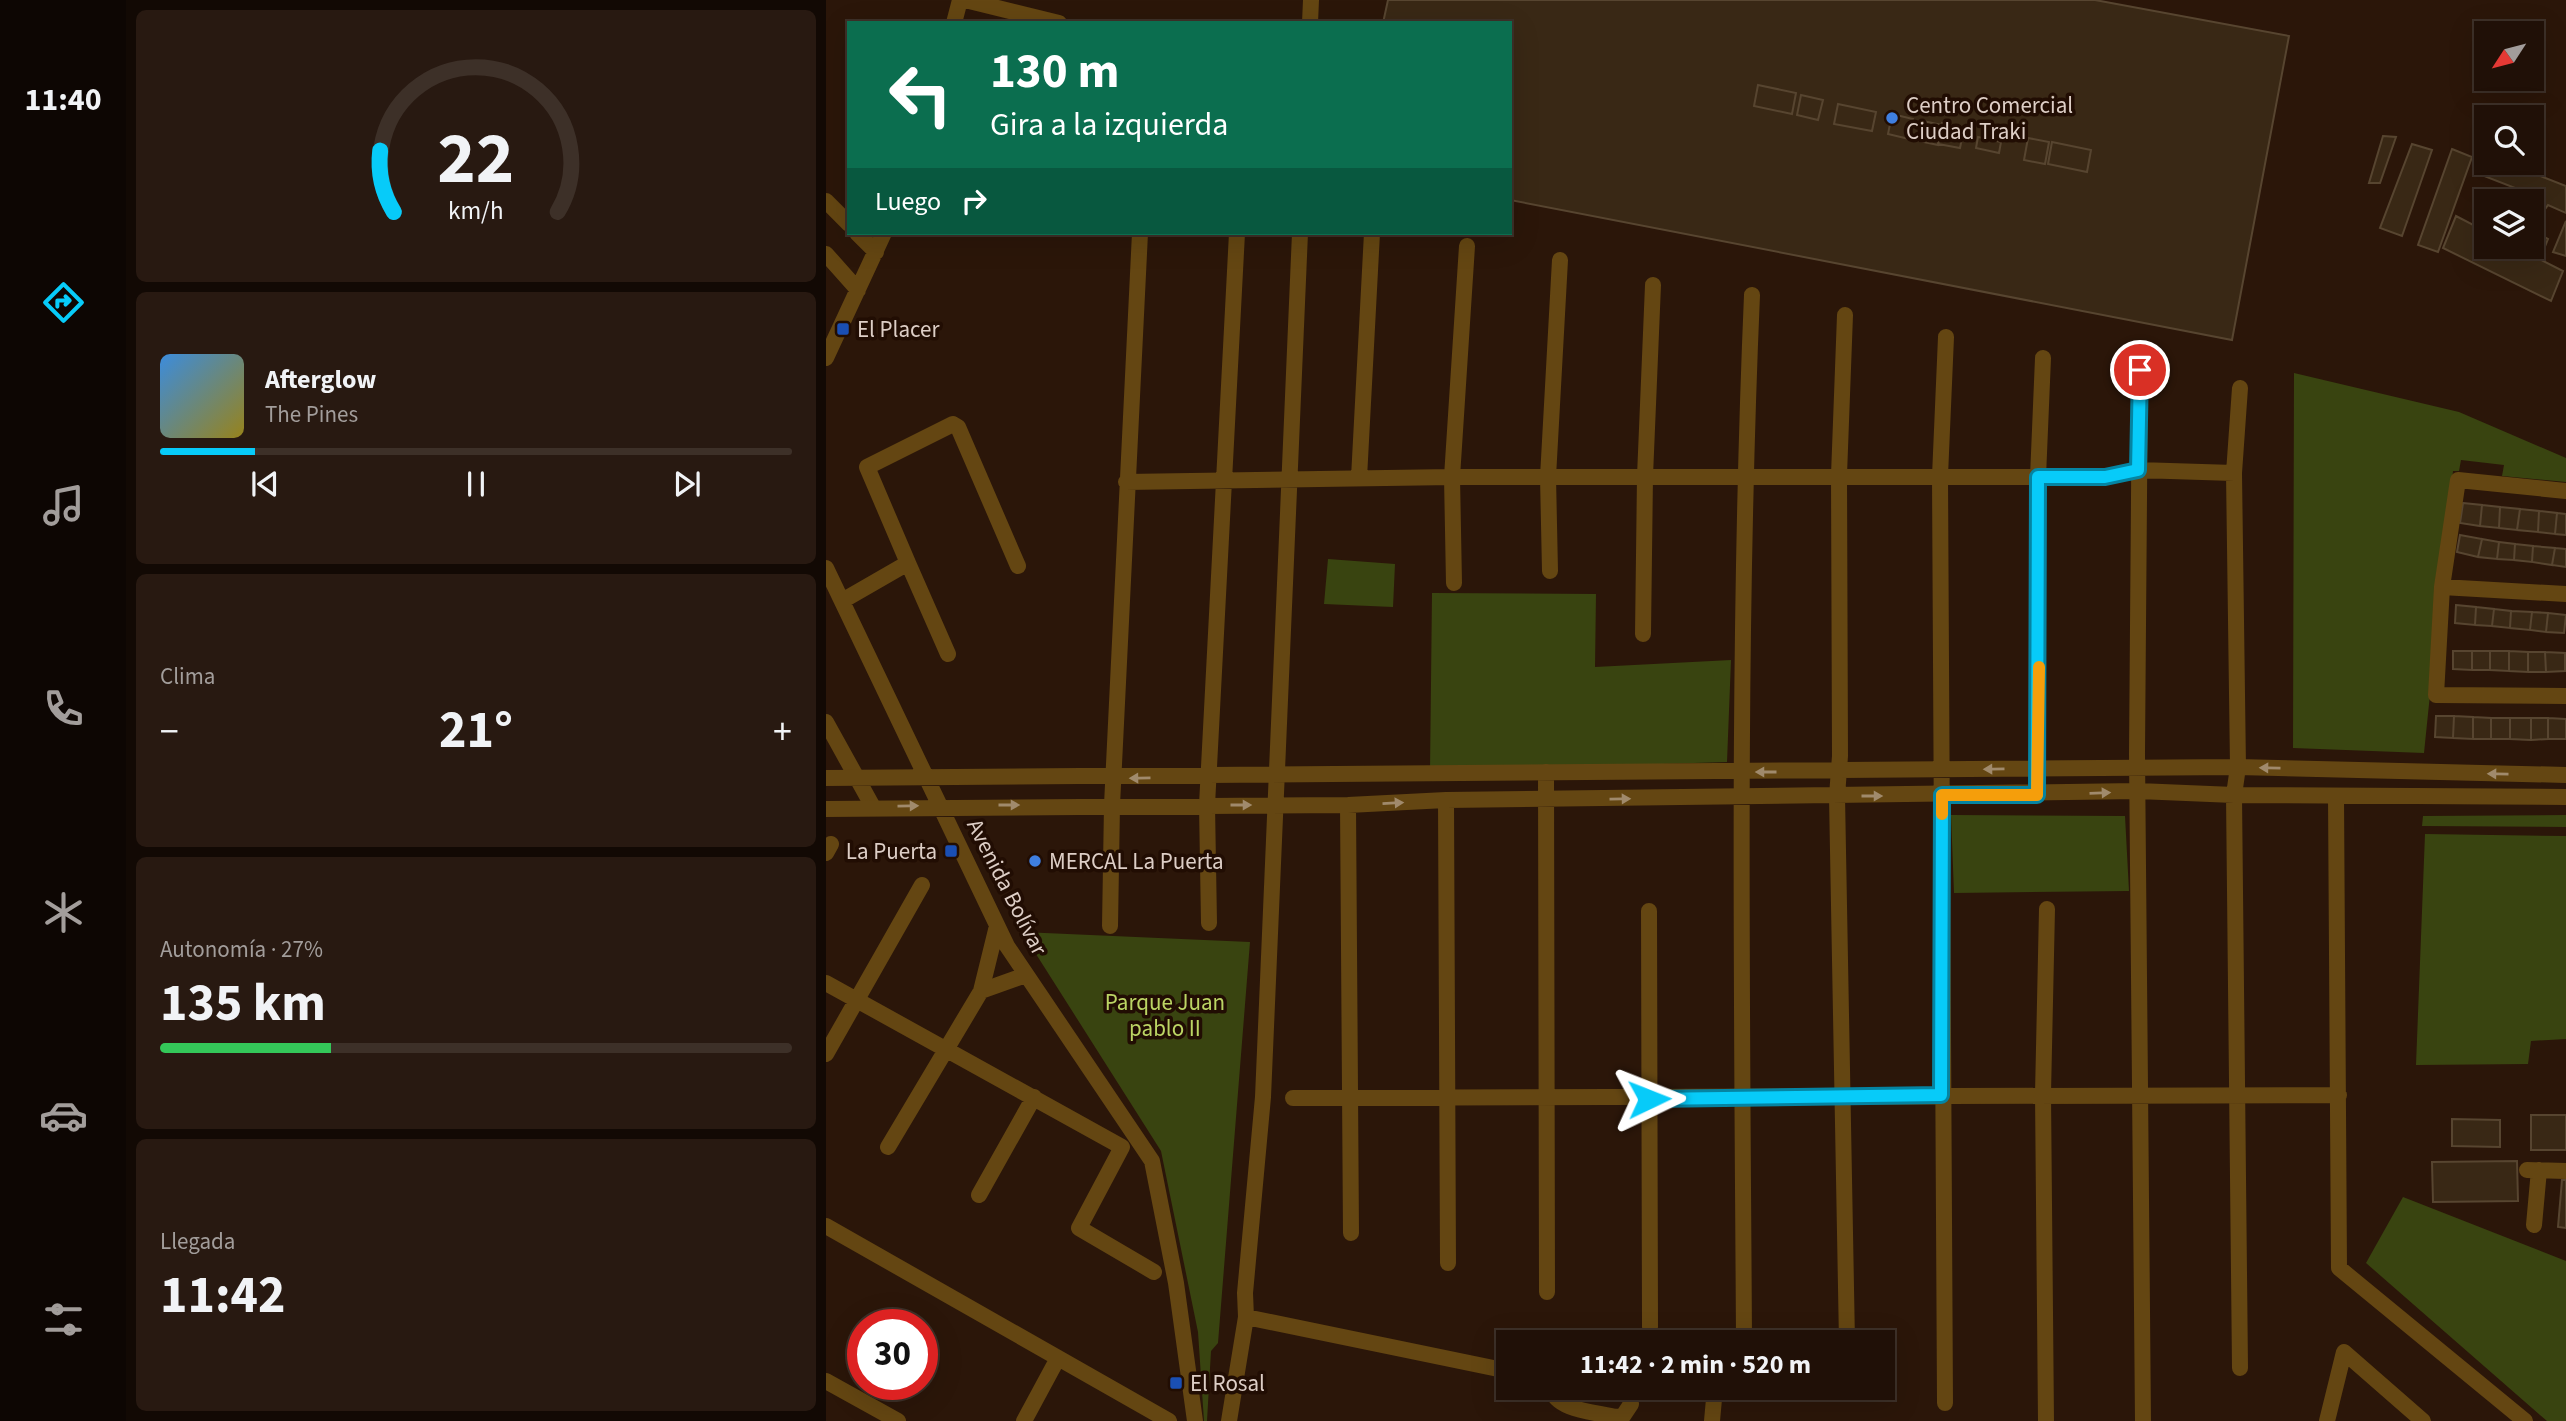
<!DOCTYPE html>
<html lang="es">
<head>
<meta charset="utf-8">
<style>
	:root { --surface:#201007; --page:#281911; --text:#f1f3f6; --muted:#a29d9b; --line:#3d3028; --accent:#07cbf9 }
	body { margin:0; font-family:"Source Sans 3",sans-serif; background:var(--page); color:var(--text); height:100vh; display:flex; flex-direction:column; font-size:26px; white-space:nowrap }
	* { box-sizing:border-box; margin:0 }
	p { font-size:23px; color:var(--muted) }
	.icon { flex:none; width:38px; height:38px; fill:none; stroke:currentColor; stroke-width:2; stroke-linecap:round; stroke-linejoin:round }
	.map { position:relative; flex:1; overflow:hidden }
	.side { display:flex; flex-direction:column; gap:10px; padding:10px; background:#120904; width:700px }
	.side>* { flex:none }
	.guide { position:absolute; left:21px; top:21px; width:665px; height:214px; border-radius:0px; box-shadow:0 7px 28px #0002,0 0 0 2px var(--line); background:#0b6e4f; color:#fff; overflow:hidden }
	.needle { width:46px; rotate:234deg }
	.controls { position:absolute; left:1648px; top:21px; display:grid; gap:14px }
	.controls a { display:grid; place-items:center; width:70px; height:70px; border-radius:0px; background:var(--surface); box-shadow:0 7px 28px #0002,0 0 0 2px var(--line); font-size:35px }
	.speed { position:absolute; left:21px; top:1309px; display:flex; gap:14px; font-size:35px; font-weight:700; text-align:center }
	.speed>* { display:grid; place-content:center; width:91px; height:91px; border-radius:50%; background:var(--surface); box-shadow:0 7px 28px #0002,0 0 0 2px var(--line); line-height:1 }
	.speed .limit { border:10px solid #d22; background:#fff; color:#111 }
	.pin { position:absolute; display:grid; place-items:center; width:60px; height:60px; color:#fff; margin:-30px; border:4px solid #fff; border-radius:50%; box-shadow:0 2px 7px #0007 }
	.me { position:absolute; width:77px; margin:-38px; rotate:88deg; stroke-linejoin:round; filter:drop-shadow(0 0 5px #0008) }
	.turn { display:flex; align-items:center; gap:24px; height:147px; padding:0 28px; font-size:32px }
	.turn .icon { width:91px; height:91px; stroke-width:2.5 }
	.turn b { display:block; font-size:49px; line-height:60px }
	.then { display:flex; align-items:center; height:66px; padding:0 28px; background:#0003; gap:14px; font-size:26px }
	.big { font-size:52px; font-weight:700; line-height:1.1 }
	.side .tile { flex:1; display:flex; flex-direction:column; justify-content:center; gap:10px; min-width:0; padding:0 24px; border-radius:10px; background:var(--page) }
	.side .dial { align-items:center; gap:0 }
	.dial svg { height:182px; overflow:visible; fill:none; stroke:var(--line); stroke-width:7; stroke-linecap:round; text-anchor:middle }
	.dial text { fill:var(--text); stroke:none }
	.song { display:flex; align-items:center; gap:21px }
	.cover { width:84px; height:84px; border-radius:10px; background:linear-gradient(135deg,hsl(210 70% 55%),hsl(50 70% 35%)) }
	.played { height:7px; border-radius:4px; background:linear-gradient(90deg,var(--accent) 15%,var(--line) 15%) }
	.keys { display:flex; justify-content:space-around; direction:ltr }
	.heat { display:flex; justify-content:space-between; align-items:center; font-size:38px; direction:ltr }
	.charge { height:10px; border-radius:5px; background:linear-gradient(90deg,#34c759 27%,var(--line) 0) }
	.trip { position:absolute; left:670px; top:1330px; width:399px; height:70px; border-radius:0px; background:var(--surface); box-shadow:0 7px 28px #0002,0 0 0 2px var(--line); font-weight:700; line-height:70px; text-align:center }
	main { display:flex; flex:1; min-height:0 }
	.tabs { display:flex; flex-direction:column; width:126px; justify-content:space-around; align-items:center; background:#0d0603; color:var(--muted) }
	.tabs .icon { width:49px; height:49px }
	.tabs .active { color:var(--accent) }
	.tabs b { font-size:32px; color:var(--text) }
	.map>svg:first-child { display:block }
</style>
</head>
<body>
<main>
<nav class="tabs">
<b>11:40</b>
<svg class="icon active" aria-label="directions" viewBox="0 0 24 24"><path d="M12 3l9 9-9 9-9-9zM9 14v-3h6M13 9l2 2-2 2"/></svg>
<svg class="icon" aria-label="music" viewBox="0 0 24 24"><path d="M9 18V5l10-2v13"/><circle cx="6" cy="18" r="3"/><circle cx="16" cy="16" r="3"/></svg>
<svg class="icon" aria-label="phone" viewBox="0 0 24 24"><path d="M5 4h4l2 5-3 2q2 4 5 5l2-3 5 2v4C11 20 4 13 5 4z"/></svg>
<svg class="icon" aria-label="climate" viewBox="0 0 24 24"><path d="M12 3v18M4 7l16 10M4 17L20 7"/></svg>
<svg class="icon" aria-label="car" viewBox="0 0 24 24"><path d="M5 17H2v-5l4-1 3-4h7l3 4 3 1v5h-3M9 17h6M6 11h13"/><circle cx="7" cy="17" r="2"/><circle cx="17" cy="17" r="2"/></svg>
<svg class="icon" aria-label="filters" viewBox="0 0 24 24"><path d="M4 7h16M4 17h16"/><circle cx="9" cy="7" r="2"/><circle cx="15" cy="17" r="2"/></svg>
</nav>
<section class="side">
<div class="tile dial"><svg viewBox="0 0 100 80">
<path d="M14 69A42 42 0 1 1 86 69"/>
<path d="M14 69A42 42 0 0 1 8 42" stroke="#07cbf9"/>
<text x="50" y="56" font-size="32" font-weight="700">22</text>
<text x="50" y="72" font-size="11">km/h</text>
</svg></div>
<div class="tile">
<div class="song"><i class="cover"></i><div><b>Afterglow</b><p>The Pines</p></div></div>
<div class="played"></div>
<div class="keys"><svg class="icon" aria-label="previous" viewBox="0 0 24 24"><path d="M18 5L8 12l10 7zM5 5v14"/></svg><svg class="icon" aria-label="pause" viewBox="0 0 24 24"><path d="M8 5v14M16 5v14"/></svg><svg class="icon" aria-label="next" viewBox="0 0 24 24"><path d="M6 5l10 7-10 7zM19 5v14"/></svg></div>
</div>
<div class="tile"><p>Clima</p>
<div class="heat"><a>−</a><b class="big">21°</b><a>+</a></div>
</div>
<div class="tile"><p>Autonomía · 27%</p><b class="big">135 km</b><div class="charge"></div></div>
<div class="tile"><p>Llegada</p><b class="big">11:42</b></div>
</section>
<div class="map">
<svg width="1740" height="1421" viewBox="0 0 1740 1421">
	<rect width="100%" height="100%" fill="#2b1609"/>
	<path fill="#394410" d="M1468,373L1633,412L1740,458V482L1676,476L1678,465L1635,460L1633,471H1627L1598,753L1467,748Z
		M502,559L569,564L567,607L498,604Z
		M606,593L770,594L769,667L905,660L901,762L604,771Z
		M1125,815L1299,816L1303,891L1128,893Z
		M1740,815V827L1596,826L1597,816Z
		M1599,834L1740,836V1039L1705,1041L1702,1064L1590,1065Z
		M196,932L424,942L392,1343L385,1351L381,1421H378L372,1332L335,1151Z
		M1577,1197L1740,1261V1421H1721L1540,1263Z"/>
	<path fill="#392815" stroke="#574530" stroke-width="2" d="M562,0H1269L1463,36L1406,340L684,200V23H557Z
		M932,85L970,93L966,114L928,106Z
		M975,95L997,100L992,120L971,115Z
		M1012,104L1050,112L1046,131L1008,124Z
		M1066,114L1087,119L1083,139L1062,134Z
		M1097,121L1116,125L1112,145L1093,141Z
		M1116,123L1138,128L1134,148L1112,144Z
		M1557,136L1570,137L1554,183H1543Z
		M1152,137L1175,142L1173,153L1150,148Z
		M1202,138L1223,142L1219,164L1198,160Z
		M1226,142L1265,150L1261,172L1222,164Z
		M1586,144L1606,150L1576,236L1554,228Z
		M1626,149L1646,157L1612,252L1592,245Z
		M1662,163H1681L1740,186V213L1722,205L1717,212L1706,208V201H1692L1697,191L1658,176Z
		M1630,216L1661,232V247H1690L1737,271L1725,301L1617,248Z
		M1706,216L1715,219L1711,233L1722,239L1716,254L1700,247H1706Z
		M1740,221V256L1727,252Z
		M1637,503L1656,505L1654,526L1634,523Z
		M1656,505L1674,507L1673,528L1654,526Z
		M1674,507L1694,509L1691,530L1673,528Z
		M1694,509L1713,511L1712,532L1691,530Z
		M1713,511L1731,513L1729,534L1712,532Z
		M1731,513L1740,514V535L1729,534Z
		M1634,535L1656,539L1652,557L1631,552Z
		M1656,539L1673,542L1671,559L1652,557Z
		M1673,542L1689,544L1688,560L1671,559Z
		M1689,544L1707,546L1706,562L1688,560Z
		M1707,546L1729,548L1726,565L1706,562Z
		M1729,548L1740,549V567L1726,565Z
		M1630,605L1650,607L1649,625L1629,623Z
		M1650,607L1668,609L1666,626L1649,625Z
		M1668,609L1685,611L1684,628L1666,626Z
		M1685,611L1706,612L1704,630L1684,628Z
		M1706,612L1722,613L1720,632L1704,630Z
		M1722,613L1740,615L1738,633L1720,632Z
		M1627,651H1646V670L1627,669Z
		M1646,651H1664V670H1646Z
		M1664,651H1683V671L1664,670Z
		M1683,651L1702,652V672L1683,671Z
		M1702,652H1719L1720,672H1702Z
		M1719,652L1739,653V671L1720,672Z
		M1610,716H1628L1627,738L1609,737Z
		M1628,716L1647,717V739L1627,738Z
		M1647,717L1665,718V739H1647Z
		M1665,718H1684V739H1665Z
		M1684,718H1705V740L1684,739Z
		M1705,718H1722V739L1705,740Z
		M1722,718L1740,719V739H1722Z
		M1705,1115H1740V1150H1705Z
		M1626,1119L1674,1120V1147L1626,1146Z
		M1691,1161L1692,1201L1607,1202L1606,1162Z
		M1736,1180H1740V1228L1732,1227Z"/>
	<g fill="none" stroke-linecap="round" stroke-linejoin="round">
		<path stroke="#644612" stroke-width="16" d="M139,0L233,23
			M128,23L134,0
			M484,23L485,0
			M0,201L23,224
			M31,233L50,252
			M0,254L32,290
			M1019,315L1013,475L1014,756L1011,796L1021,1342
			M0,358L58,233
			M1314,370L1311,754L1317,1421
			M1414,388L1408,473L1412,767L1408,795L1414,1368
			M533,478L546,233
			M300,482L626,477H1279L1312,470L1408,473
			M1740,491L1632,480L1616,587L1610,695L1740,696
			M82,563L122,654
			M0,568L181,946L326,1161L350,1283L369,1421
			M724,571L722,477L734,260
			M628,583L626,477L641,246
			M1616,587L1740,594
			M16,601L82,563L41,467L127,424L132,427L192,566
			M817,634L819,476L827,285
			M0,722L47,807
			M720,772L721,1292
			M0,778L1412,767L1740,775
			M1211,795L1212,477L1217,358
			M1510,796L1513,1268L1699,1421
			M620,800L622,1263
			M522,805L525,1233
			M0,809L522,805L620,800L1312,791L1408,795L1740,797
			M0,853L5,844
			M823,911L824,1327
			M383,923L381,805L411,233
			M284,926L286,805L314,233
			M0,983L296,1147L253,1228L328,1272
			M155,991L200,975
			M0,1054L96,885
			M467,1098L1513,1095
			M62,1147L155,991L171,926
			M1701,1170L1740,1171
			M153,1195L208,1097
			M1708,1225L1713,1170
			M0,1226L343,1421
			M420,1317L682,1371
			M918,1339C916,991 911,643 926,295
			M0,1381L72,1421
			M725,1388C730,1411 770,1412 790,1417L797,1416L805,1404L803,1396L787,1388
			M1119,1403L1114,476L1120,337
			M198,1421L232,1358
			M403,1421L420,1317L419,1293L437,1097L474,233
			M886,1421L889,1388
			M1220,1421L1217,1094L1221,909
			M1501,1421L1518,1352L1597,1421"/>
	</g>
	<defs><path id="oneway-solid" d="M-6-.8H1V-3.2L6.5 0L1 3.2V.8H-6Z" transform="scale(1.75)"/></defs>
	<g fill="#a08a6c">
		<use href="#oneway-solid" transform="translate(1444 768) rotate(-179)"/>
		<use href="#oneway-solid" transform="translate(1168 769) rotate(179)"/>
		<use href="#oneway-solid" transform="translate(940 772) rotate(180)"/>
		<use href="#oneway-solid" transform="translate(1672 774) rotate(-179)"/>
		<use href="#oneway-solid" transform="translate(314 778) rotate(179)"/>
		<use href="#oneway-solid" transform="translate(1274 793) rotate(-2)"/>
		<use href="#oneway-solid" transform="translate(1046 796)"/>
		<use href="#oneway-solid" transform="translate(794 799) rotate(-1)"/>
		<use href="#oneway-solid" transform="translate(567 803) rotate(-3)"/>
		<use href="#oneway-solid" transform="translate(183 805)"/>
		<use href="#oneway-solid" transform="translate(415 805)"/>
		<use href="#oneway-solid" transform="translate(82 806) rotate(-1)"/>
	</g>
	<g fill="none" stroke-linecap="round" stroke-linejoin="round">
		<g stroke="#0584a2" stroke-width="18">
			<path id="route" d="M823,1099L1115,1095L1116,795H1211L1212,477H1279L1312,470L1314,370"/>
		</g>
		<use href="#route" stroke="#07cbf9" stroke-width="12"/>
		<path stroke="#f59e0b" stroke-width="12" d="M1116,814V795H1211L1213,667"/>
	</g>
	<g fill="#3f7fe0" stroke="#210d03" stroke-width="2.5">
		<circle cx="1066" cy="118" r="7"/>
		<circle cx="209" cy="861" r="7"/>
	</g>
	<g fill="#1a4fb4" stroke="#210d03" stroke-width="2.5">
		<rect x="10" y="322" width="14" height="14" rx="3.5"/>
		<rect x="118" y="844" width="14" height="14" rx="3.5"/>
		<rect x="343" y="1376" width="14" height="14" rx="3.5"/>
	</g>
	<g text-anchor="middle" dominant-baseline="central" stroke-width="7" stroke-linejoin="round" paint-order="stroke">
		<g font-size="23" fill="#ddcec6" stroke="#210d03" text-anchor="start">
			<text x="1080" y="105">Centro Comercial<tspan x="1080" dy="26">Ciudad Traki</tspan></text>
			<text x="31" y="329">El Placer</text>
			<text x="111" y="851" text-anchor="end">La Puerta</text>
			<text x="223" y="861">MERCAL La Puerta</text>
			<text x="364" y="1383">El Rosal</text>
		</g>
		<g font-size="23" fill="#ddcec6" stroke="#210d03">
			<text transform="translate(181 887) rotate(63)">Avenida Bolívar</text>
		</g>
		<g font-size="23" fill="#bcd564" stroke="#210d03">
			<text x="339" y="1002">Parque Juan<tspan x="339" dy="26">pablo II</tspan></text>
		</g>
	</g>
</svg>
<div class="controls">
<a><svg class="needle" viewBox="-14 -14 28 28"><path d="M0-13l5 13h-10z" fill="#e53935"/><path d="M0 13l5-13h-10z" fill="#a29d9b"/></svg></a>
<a><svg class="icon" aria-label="search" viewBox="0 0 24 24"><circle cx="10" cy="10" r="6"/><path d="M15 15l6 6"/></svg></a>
<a><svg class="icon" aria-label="layers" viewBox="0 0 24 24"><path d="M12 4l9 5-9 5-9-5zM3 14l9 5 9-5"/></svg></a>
</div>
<div class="speed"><div class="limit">30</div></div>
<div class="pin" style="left:1314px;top:370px;background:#d93025"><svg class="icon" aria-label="arrive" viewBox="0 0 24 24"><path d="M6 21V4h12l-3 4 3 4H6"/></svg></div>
<svg class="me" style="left:823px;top:1099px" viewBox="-20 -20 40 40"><path d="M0-17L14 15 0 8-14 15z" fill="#07cbf9" stroke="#fff" stroke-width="4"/></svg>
<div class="trip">11:42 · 2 min · 520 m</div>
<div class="guide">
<div class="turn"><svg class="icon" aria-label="left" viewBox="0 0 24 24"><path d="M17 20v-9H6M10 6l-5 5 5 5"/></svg><div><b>130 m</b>Gira a la izquierda</div></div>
<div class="then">Luego<svg class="icon" aria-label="right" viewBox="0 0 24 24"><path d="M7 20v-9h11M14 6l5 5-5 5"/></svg></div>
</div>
</div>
</main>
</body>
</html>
